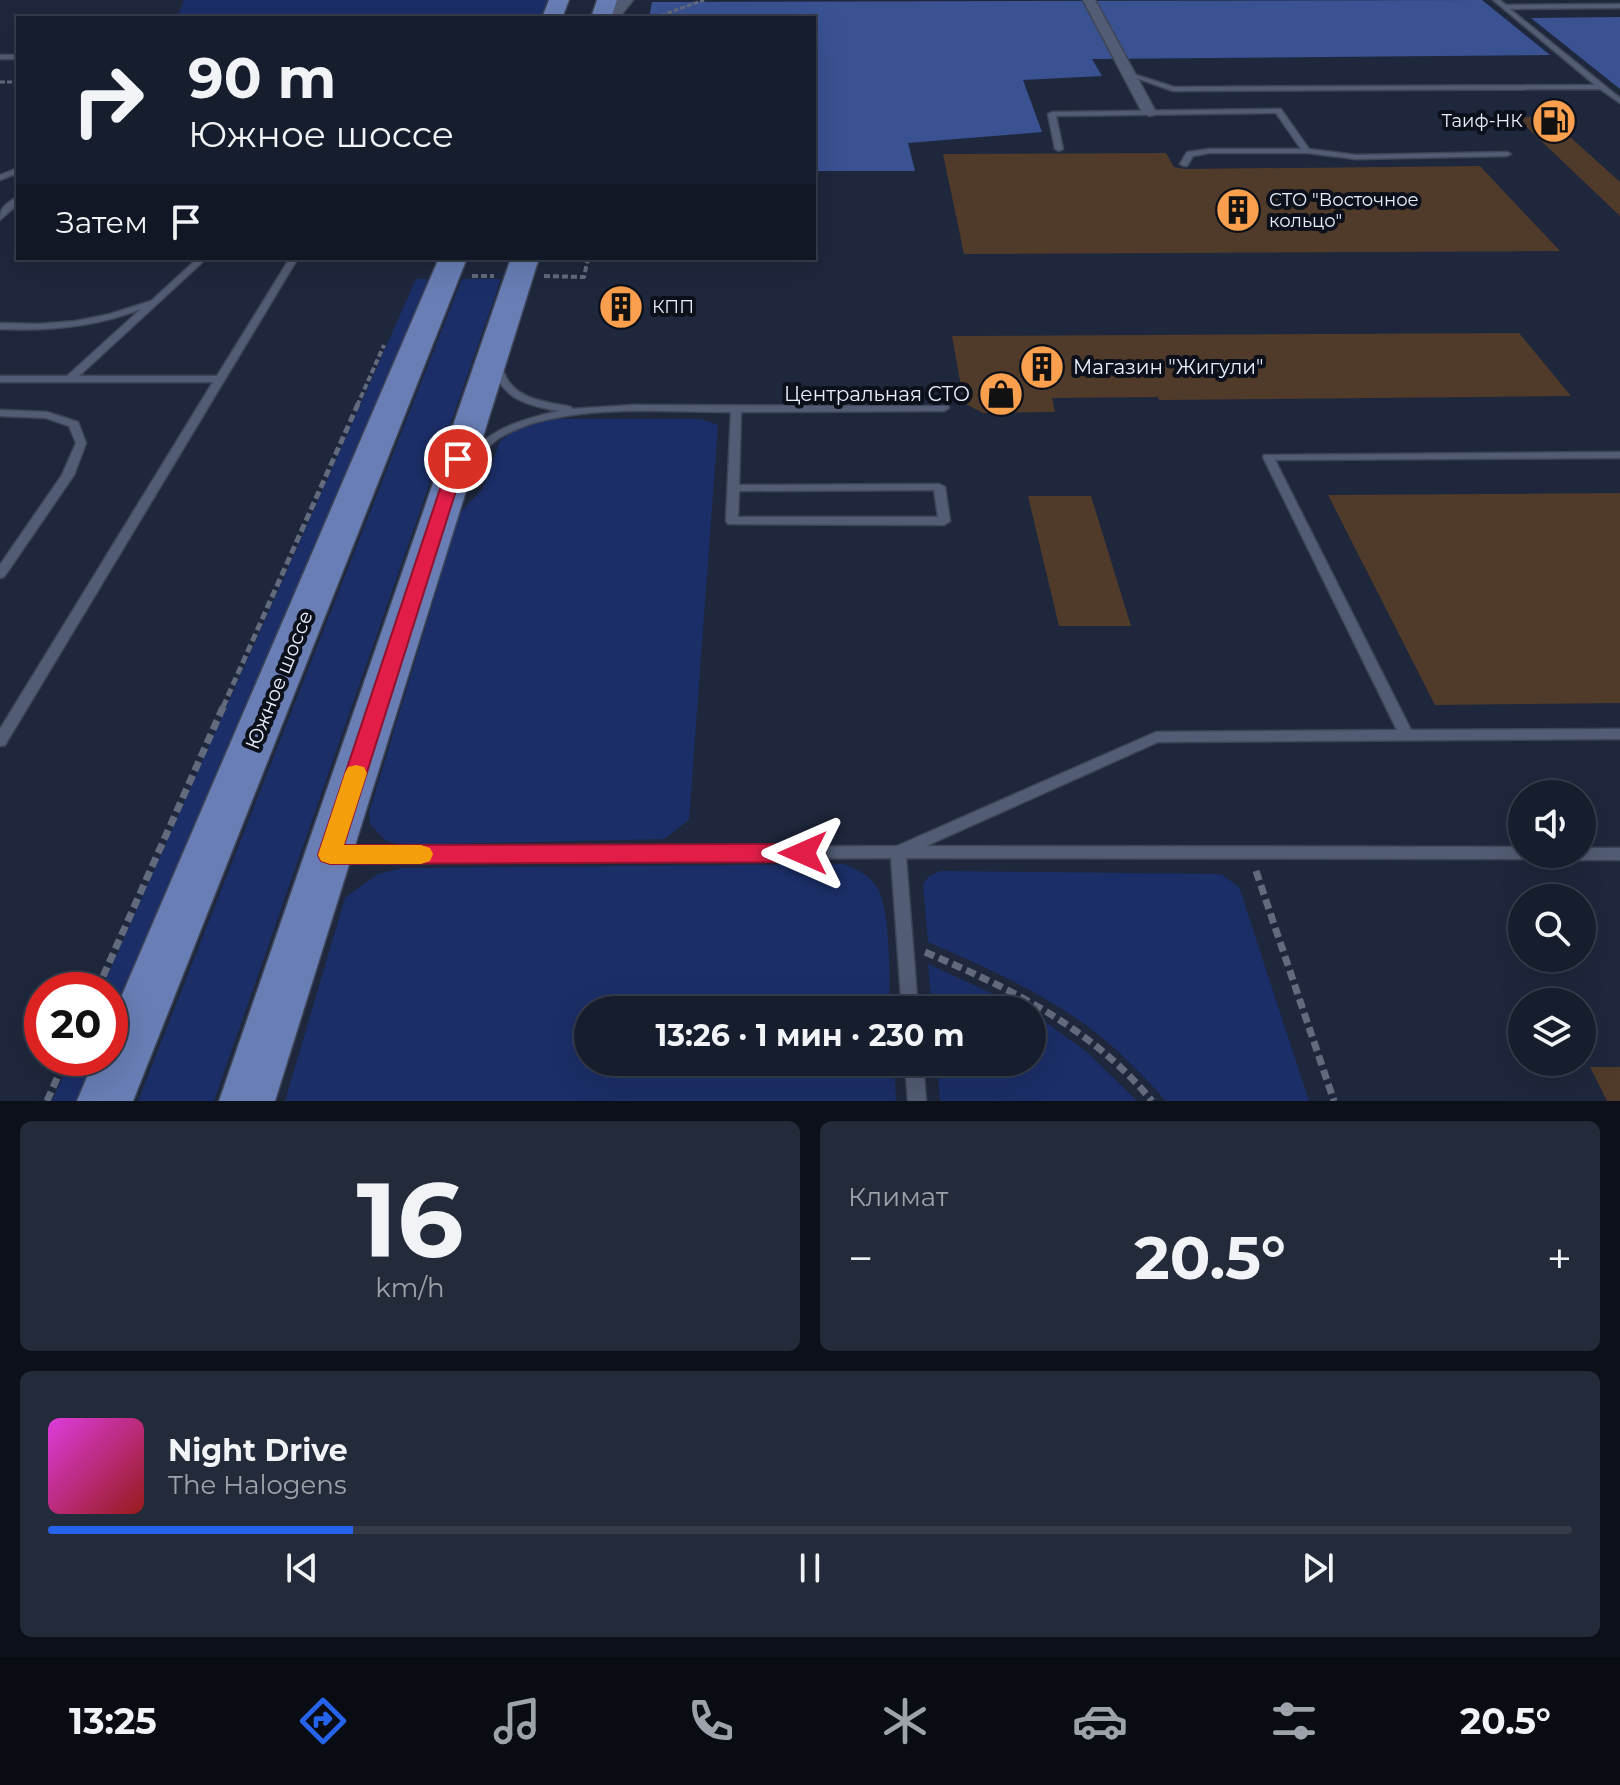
<!DOCTYPE html>
<html lang="ru">
<head>
<meta charset="utf-8">
<style>
	:root { --surface:#161d2d; --page:#232a39; --text:#f1f3f6; --muted:#9ea2aa; --line:#353b49; --accent:#2563eb }
	body { margin:0; font-family:Montserrat,sans-serif; background:var(--page); color:var(--text); height:100vh; display:flex; flex-direction:column; font-size:30px; white-space:nowrap }
	* { box-sizing:border-box; margin:0 }
	p { font-size:26px; color:var(--muted) }
	.icon { flex:none; width:44px; height:44px; fill:none; stroke:currentColor; stroke-width:2; stroke-linecap:round; stroke-linejoin:round }
	.map { position:relative; height:1101px; overflow:hidden }
	.drawer { display:flex; flex-direction:column; gap:20px; padding:20px; background:#0c1019; flex:1 }
	.drawer>* { flex:none }
	.guide { position:absolute; left:16px; top:16px; width:800px; height:244px; border-radius:0px; box-shadow:0 8px 32px #0002,0 0 0 2px var(--line); background:#161d2d; color:var(--text); overflow:hidden }
	.buttons { position:absolute; left:1508px; top:780px; display:grid; gap:16px }
	.buttons a { display:grid; place-items:center; width:88px; height:88px; border-radius:50%; background:var(--surface); box-shadow:0 8px 32px #0002,0 0 0 2px var(--line); font-size:40px }
	.speed { position:absolute; left:24px; top:972px; display:flex; gap:16px; font-size:40px; font-weight:700; text-align:center }
	.speed>* { display:grid; place-content:center; width:104px; height:104px; border-radius:50%; background:var(--surface); box-shadow:0 8px 32px #0002,0 0 0 2px var(--line); line-height:1 }
	.speed .limit { border:12px solid #d22; background:#fff; color:#111 }
	.pin { position:absolute; display:grid; place-items:center; width:68px; height:68px; color:#fff; margin:-34px; border:4px solid #fff; border-radius:50%; box-shadow:0 2px 8px #0007 }
	.me { position:absolute; width:88px; margin:-44px; rotate:270deg; stroke-linejoin:round; filter:drop-shadow(0 0 6px #0008) }
	.turn { display:flex; align-items:center; gap:28px; height:168px; padding:0 40px; font-size:36px }
	.turn .icon { width:104px; height:104px; stroke-width:2.5 }
	.turn b { display:block; font-size:56px; line-height:68px }
	.then { display:flex; align-items:center; height:76px; padding:0 40px; background:#0003; gap:16px; font-size:30px }
	.big { font-size:60px; font-weight:700; line-height:1.1 }
	.drawer .card { flex:1; display:flex; flex-direction:column; justify-content:center; gap:12px; min-width:0; padding:0 28px; border-radius:12px; background:var(--page) }
	.drawer .dial { align-items:center; gap:0 }
	.dial b { font-size:104px; line-height:1 }
	.song { display:flex; align-items:center; gap:24px }
	.cover { width:96px; height:96px; border-radius:12px; background:linear-gradient(135deg,hsl(300 70% 55%),hsl(0 70% 35%)) }
	.played { height:8px; border-radius:4px; background:linear-gradient(90deg,var(--accent) 20%,var(--line) 20%) }
	.keys { display:flex; justify-content:space-around; direction:ltr }
	.heat { display:flex; justify-content:space-between; align-items:center; font-size:44px; direction:ltr }
	.drawer .tiles { flex:1; display:grid; gap:20px; grid-template-columns:1fr 1fr }
	.card:last-child { grid-column:span 2 }
	.trip { position:absolute; left:574px; top:996px; width:472px; height:80px; border-radius:40px; background:var(--surface); box-shadow:0 8px 32px #0002,0 0 0 2px var(--line); font-weight:700; line-height:80px; text-align:center }
	.menu { display:flex; height:128px; justify-content:space-around; align-items:center; background:#090c12; color:var(--muted) }
	.menu .icon { width:56px; height:56px }
	.menu .on { color:var(--accent) }
	.menu b { font-size:36px; color:var(--text) }
	.map>svg:first-child { display:block }
</style>
</head>
<body>
<div class="map">
<svg width="1620" height="1101" viewBox="0 0 1620 1101">
	<rect width="100%" height="100%" fill="#1e273c"/>
	<path fill="#1b2e67" d="M184,0H549L542,18H177Z
		M416,279H430L110,1027V990H101Z
		M462,279H501L214,1101H138Z
		M550,419H701L718,425L689,820L664,839L404,845L386,841L370,824L369,813L460,513L483,488L500,441L519,426Z
		M843,864C857,869 871,876 878,889C891,914 889,980 890,1010H588V1062H894L896,1101H285L345,898L378,874L403,868Z
		M940,871L1221,874L1239,887L1309,1101H1165C1157,1089 1145,1079 1136,1069C1078,1008 1004,975 928,942L923,884L929,876Z
		M928,964L1028,1010H932Z
		M1032,1012L1088,1053L1137,1101H940L937,1062H1032Z
		M71,1058H97L78,1101H52Z"/>
	<path fill="#3a5292" d="M1482,0L1550,55L1092,59L1102,76L1023,80L1042,132L908,143L915,171H814V18H649L652,2Z
		M1620,17V89L1531,18Z"/>
	<path fill="#503b2a" d="M1516,117H1548L1620,182V216Z
		M1166,153L1174,167L1184,169L1480,166L1560,251L964,254L943,154Z
		M613,290H636L629,324H605Z
		M1519,333L1571,396L1159,400L1158,397L1052,398L1055,412L983,413L964,403L952,336Z
		M1620,493V703L1435,705L1328,495Z
		M1028,496H1091L1131,626H1059Z
		M1590,1067H1620V1101H1607Z"/>
	<g fill="none" stroke-linecap="round" stroke-linejoin="round">
		<g stroke="#3e4556" stroke-width="3">
			<path id="lane" d="M1493,0H1500L1506,5L1620,4V8L1510,9L1620,98V103L1600,89L1173,91L1125,74L1130,73L1174,87L1595,85Z
				M0,55H18V59H0Z
				M1278,109H1281L1309,149L1356,155L1507,152L1511,154L1507,156L1356,159L1307,153H1209L1193,156L1187,166H1184L1180,164L1187,152L1209,149H1301L1276,113L1056,116L1063,149L1059,151L1055,149L1048,114L1052,112Z
				M18,168V173L0,180V175Z
				M15,198H18V204L0,220C0,207 5,205 15,198Z
				M198,258H207L79,376H217L290,258H298L5,745L0,746V729L213,382H0V376H67L141,309C96,327 48,331 0,329V323L38,324L76,321L110,314L151,301Z
				M497,363L501,364C503,370 505,377 509,382C523,401 549,402 571,407L572,409L633,405L948,406L949,408L944,411L741,412L739,485L939,484L945,487L950,521L944,525L728,524L726,521L731,412C665,412 597,405 533,423C522,427 509,432 499,438C489,445 481,457 468,456L467,454L468,452C501,426 519,420 559,411C527,405 503,400 492,366ZM934,490L938,517H738L739,491Z
				M0,410L47,412L78,422L86,443L74,475L4,577L0,578V565L62,475L76,443L69,426L46,418L0,416Z
				M1620,452V458L1275,460L1411,730L1620,729V739L1158,742L926,846L1522,847V854H1529L1527,857L1522,859L906,858L918,1010H902L891,858L339,861L334,859L331,855L334,851L339,849L897,846L1156,732L1397,730L1263,457L1264,455Z
				M1582,848H1620V860H1573L1568,858L1565,854H1582Z
				M905,1062H923L926,1101H908Z"/>
		</g>
		<g stroke="#3e4556" stroke-width="3">
			<path id="street" d="M1083,0H1095L1156,112L1154,115L1149,116L1142,112Z"/>
		</g>
		<g stroke="#3e4556" stroke-width="3">
			<path id="secondary" d="M615,0H633L619,18H601Z"/>
		</g>
		<g stroke="#3e4556" stroke-width="3">
			<path id="primary" d="M549,0H569L562,18H542Z
				M597,0H617L611,18H591Z
				M439,258H467L133,1101H77L95,1058H110V1023Z
				M511,258H539L275,1101H219Z"/>
		</g>
		<path stroke="#626a7d" stroke-width="3" stroke-dasharray="5 2" stroke-linecap="butt" d="M654,18L704,0
			M0,82H18"/>
		<path stroke="#626a7d" stroke-width="4" stroke-dasharray="6 3" stroke-linecap="butt" d="M472,276H494
			M544,276L584,277L588,258
			M357,406L384,345"/>
		<path stroke="#626a7d" stroke-width="5" stroke-dasharray="8 4" stroke-linecap="butt" d="M223,707L358,404"/>
		<path stroke="#626a7d" stroke-width="7" stroke-dasharray="10 5" stroke-linecap="butt" d="M1256,871L1334,1101
			M925,952C1011,989 1091,1027 1152,1101
			M97,990L224,705
			M47,1101L66,1058"/>
		<use href="#lane" fill="#525c74" fill-rule="evenodd"/>
		<use href="#street" fill="#525c74" fill-rule="evenodd"/>
		<use href="#secondary" fill="#525c74" fill-rule="evenodd"/>
		<use href="#primary" fill="#687eb5" fill-rule="evenodd"/>
	</g>
	<path fill="#e11d48" stroke="#92132f" stroke-width="2" d="M458,454L466,459L344,845L803,844L811,846L815,853L811,859L803,862L330,864L321,861L318,855L450,459Z"/>
	<path fill="#f59e0b" d="M356,765L364,767L367,773L344,845H421L430,848L433,854L430,861L421,864H330L321,861L318,855L345,773L348,767Z"/>
	<defs>
		<g id="fuel-disc" transform="scale(2.3)"><circle r="9.5" fill="#f99f4d" stroke="#0c101a"/><path d="M-5.5-6h7V0h2V4h1.3V-2.5L3-4.5l.8-.8L6-3V5H2.5V1h-1V6h-7ZM-4.2-4.7v3.2H.2V-4.7Z" fill="#111"/></g>
		<g id="building-disc" transform="scale(2.3)"><circle r="9.5" fill="#f99f4d" stroke="#0c101a"/><path d="M-4-6H4V6H1V3H-1V6H-4ZM-2.5-4.3h1.7v1.8h-1.7ZM.8-4.3h1.7v1.8H.8ZM-2.5-1h1.7V.8h-1.7ZM.8-1h1.7V.8H.8Z" fill="#111"/></g>
		<g id="shop-disc" transform="scale(2.3)"><circle r="9.5" fill="#f99f4d" stroke="#0c101a"/><path d="M-5-2.5h2.3a2.7 3.5 0 0 1 5.4 0H5L5.5 6h-11ZM-1.5-2.5h3a1.5 2.3 0 0 0-3 0Z" fill="#111"/></g>
	</defs>
	<g fill-rule="evenodd">
		<use href="#fuel-disc" x="1554" y="121"/>
		<use href="#building-disc" x="1238" y="210"/>
		<use href="#building-disc" x="621" y="307"/>
		<use href="#building-disc" x="1042" y="367"/>
		<use href="#shop-disc" x="1001" y="394"/>
	</g>
	<g text-anchor="middle" dominant-baseline="central" stroke-width="8" stroke-linejoin="round" paint-order="stroke">
		<g font-size="18" fill="#e8eefc" stroke="#0c101a" text-anchor="start">
			<text x="1523" y="121" text-anchor="end">Таиф-НК</text>
			<text x="1269" y="200">СТО "Восточное<tspan x="1269" dy="21">кольцо"</tspan></text>
			<text x="652" y="307">КПП</text>
		</g>
		<g font-size="20" fill="#e8eefc" stroke="#0c101a" text-anchor="start">
			<text x="1073" y="367">Магазин "Жигули"</text>
			<text x="970" y="394" text-anchor="end">Центральная СТО</text>
		</g>
		<g font-size="20" fill="#e8eefc" stroke="#0c101a">
			<text transform="translate(279 680) rotate(-68)">Южное шоссе</text>
		</g>
	</g>
</svg>
<div class="buttons">
<a><svg class="icon" aria-label="sound" viewBox="0 0 24 24"><path d="M4 9h4l5-4v14l-5-4H4zM17 9q2 3 0 6"/></svg></a>
<a><svg class="icon" aria-label="search" viewBox="0 0 24 24"><circle cx="10" cy="10" r="6"/><path d="M15 15l6 6"/></svg></a>
<a><svg class="icon" aria-label="layers" viewBox="0 0 24 24"><path d="M12 4l9 5-9 5-9-5zM3 14l9 5 9-5"/></svg></a>
</div>
<div class="speed"><div class="limit">20</div></div>
<div class="pin" style="left:458px;top:459px;background:#d93025"><svg class="icon" aria-label="arrive" viewBox="0 0 24 24"><path d="M6 21V4h12l-3 4 3 4H6"/></svg></div>
<svg class="me" style="left:803px;top:853px" viewBox="-20 -20 40 40"><path d="M0-17L14 15 0 8-14 15z" fill="#e11d48" stroke="#fff" stroke-width="4"/></svg>
<div class="trip">13:26 · 1 мин · 230 m</div>
<div class="guide">
<div class="turn"><svg class="icon" aria-label="right" viewBox="0 0 24 24"><path d="M7 20v-9h11M14 6l5 5-5 5"/></svg><div><b>90 m</b>Южное шоссе</div></div>
<div class="then">Затем<svg class="icon" aria-label="arrive" viewBox="0 0 24 24"><path d="M6 21V4h12l-3 4 3 4H6"/></svg></div>
</div>
</div>
<section class="drawer">
<div class="tiles">
<div class="card dial"><b>16</b><p>km/h</p></div>
<div class="card"><p>Климат</p>
<div class="heat"><a>−</a><b class="big">20.5°</b><a>+</a></div>
</div>
<div class="card">
<div class="song"><i class="cover"></i><div><b>Night Drive</b><p>The Halogens</p></div></div>
<div class="played"></div>
<div class="keys"><svg class="icon" aria-label="previous" viewBox="0 0 24 24"><path d="M18 5L8 12l10 7zM5 5v14"/></svg><svg class="icon" aria-label="pause" viewBox="0 0 24 24"><path d="M8 5v14M16 5v14"/></svg><svg class="icon" aria-label="next" viewBox="0 0 24 24"><path d="M6 5l10 7-10 7zM19 5v14"/></svg></div>
</div>
</div>
</section>
<nav class="menu">
<b>13:25</b>
<svg class="icon on" aria-label="directions" viewBox="0 0 24 24"><path d="M12 3l9 9-9 9-9-9zM9 14v-3h6M13 9l2 2-2 2"/></svg>
<svg class="icon" aria-label="music" viewBox="0 0 24 24"><path d="M9 18V5l10-2v13"/><circle cx="6" cy="18" r="3"/><circle cx="16" cy="16" r="3"/></svg>
<svg class="icon" aria-label="phone" viewBox="0 0 24 24"><path d="M5 4h4l2 5-3 2q2 4 5 5l2-3 5 2v4C11 20 4 13 5 4z"/></svg>
<svg class="icon" aria-label="climate" viewBox="0 0 24 24"><path d="M12 3v18M4 7l16 10M4 17L20 7"/></svg>
<svg class="icon" aria-label="car" viewBox="0 0 24 24"><path d="M5 17H2v-5l4-1 3-4h7l3 4 3 1v5h-3M9 17h6M6 11h13"/><circle cx="7" cy="17" r="2"/><circle cx="17" cy="17" r="2"/></svg>
<svg class="icon" aria-label="filters" viewBox="0 0 24 24"><path d="M4 7h16M4 17h16"/><circle cx="9" cy="7" r="2"/><circle cx="15" cy="17" r="2"/></svg>
<b>20.5°</b>
</nav>
</body>
</html>
